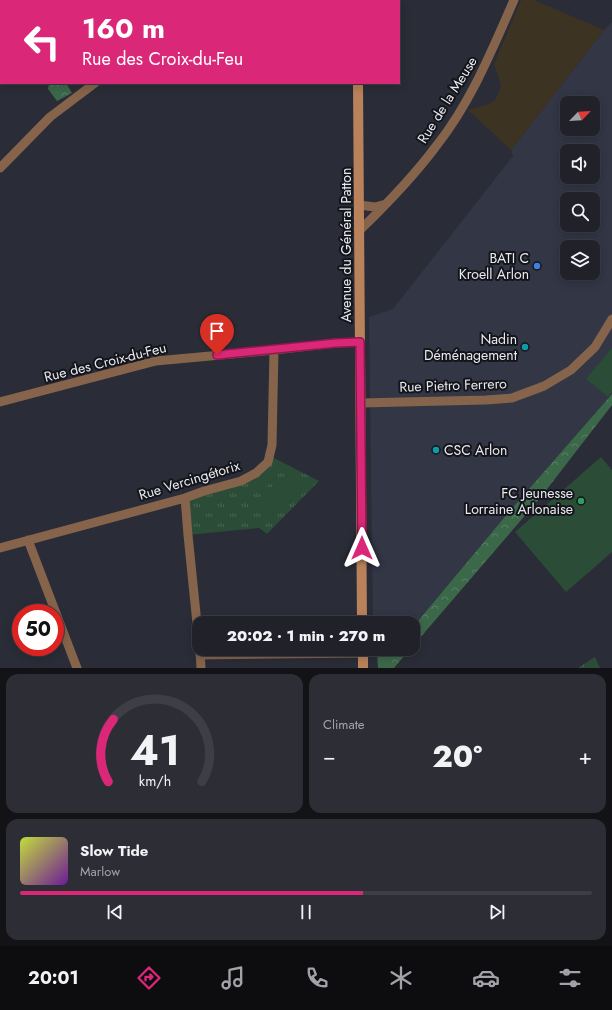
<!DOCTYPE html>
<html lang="en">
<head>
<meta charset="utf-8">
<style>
	:root { --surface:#202129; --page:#2d2e35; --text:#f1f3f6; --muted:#a2a3a8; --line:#3d3e46; --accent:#db2777 }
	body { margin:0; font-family:Jost,sans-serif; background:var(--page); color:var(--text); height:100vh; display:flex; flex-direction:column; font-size:15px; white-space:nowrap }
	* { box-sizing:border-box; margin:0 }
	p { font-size:13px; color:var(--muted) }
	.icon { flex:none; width:22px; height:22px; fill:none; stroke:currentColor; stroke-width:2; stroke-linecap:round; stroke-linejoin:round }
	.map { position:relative; height:668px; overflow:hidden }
	.drawer { display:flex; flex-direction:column; gap:6px; padding:6px; background:#121217; flex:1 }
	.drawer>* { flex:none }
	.guide { position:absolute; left:0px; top:0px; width:400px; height:84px; box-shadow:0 2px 10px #0003,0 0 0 1px var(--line); background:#db2777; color:#fff; overflow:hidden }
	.needle { width:26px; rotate:65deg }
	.buttons { position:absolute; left:560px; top:96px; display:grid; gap:8px }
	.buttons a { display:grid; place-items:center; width:40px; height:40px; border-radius:8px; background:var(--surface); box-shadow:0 2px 10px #0003,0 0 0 1px var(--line); font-size:20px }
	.speed { position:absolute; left:12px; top:604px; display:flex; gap:8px; font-size:20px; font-weight:700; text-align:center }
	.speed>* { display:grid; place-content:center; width:52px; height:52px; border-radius:50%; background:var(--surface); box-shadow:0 2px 10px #0003,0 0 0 1px var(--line); line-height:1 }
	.speed .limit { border:6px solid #d22; background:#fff; color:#111 }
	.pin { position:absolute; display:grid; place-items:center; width:34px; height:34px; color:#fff; margin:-41px -17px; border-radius:50% 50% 50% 0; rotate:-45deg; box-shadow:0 0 4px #0007 }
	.pin .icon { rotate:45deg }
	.me { position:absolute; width:44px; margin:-22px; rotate:0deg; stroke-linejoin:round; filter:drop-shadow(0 0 3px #0008) }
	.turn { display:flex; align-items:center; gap:14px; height:84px; padding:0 16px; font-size:18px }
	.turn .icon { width:52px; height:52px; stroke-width:2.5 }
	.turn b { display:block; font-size:28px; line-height:34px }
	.big { font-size:30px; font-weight:800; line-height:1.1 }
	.drawer .tile { flex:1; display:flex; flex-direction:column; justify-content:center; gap:6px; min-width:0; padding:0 14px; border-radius:12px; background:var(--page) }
	.drawer .dial { align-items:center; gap:0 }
	.dial svg { height:104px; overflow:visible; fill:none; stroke:var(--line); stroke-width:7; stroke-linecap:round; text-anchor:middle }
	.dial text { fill:var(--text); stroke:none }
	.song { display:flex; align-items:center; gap:12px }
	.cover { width:48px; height:48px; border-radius:6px; background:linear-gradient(135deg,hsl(70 70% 55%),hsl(280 70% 35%)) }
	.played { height:4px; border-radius:2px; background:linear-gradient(90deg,var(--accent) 60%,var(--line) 60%) }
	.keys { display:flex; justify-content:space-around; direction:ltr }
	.heat { display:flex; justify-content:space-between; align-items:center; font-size:22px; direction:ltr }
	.drawer .tiles { flex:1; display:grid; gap:6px; grid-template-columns:1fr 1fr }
	.tile:last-child { grid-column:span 2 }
	.trip { position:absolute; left:192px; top:616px; width:228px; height:40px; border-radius:12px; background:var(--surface); box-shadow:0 2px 10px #0003,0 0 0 1px var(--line); font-weight:800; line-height:40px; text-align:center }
	.tab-bar { display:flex; height:64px; justify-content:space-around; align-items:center; background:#0d0d10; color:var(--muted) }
	.tab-bar .icon { width:28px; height:28px }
	.tab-bar .selected { color:var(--accent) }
	.tab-bar b { font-size:18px; color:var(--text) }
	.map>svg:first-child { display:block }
</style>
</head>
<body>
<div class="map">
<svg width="612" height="668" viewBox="0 0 612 668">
	<defs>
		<pattern id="grass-tufts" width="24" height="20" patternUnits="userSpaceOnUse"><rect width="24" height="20" fill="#2b4c36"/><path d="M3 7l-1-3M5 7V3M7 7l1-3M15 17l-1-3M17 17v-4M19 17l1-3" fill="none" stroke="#4a6654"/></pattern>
		<pattern id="forest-crowns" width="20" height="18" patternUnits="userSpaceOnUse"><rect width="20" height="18" fill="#3c684a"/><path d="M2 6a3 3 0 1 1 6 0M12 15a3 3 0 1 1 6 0" fill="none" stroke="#587e65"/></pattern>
	</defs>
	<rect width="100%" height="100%" fill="#2a2c37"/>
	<path fill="#323645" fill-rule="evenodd" d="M612,22V394L508,513L413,627V623H373L369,317L393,309L513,156L511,150L604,30ZM567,103H593V129H567ZM567,151H593V177H567ZM567,199H593V225H567ZM567,247H593V273H567Z"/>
	<path fill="#3c3323" d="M521,0H534L604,30L511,150L468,110L489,104L495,100L499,92L501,85L494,64Z"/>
	<path fill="url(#grass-tufts)" d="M270,456L319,481L267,534L259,528L188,535L185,498L241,481Z
		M595,657L600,668H578Z"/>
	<path fill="url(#forest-crowns)" d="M49,83H66L72,93L57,101L48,89Z
		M612,394V405L540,498L413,646V627L508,513Z
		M377,649H410L394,668H378Z"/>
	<path fill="#2b4c36" d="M612,348V392L608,397L586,379Z
		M601,457L612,470V552L566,592L515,532Z
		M273,471L277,475L264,489L260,485Z
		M289,474L302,489L268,519L256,504Z"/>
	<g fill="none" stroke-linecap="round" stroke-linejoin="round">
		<path stroke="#86644b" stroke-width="9" d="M71,0L72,1
			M203,1L204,0
			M0,168L50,117L95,83
			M359,205L375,207L386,204
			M359,231C387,204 414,176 437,145C471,102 492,50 514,0
			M0,402L156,361L274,350L336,343L360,342
			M361,403L486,400L512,398L544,386L571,370L595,347L612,319
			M185,498L188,535L199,643
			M28,540L77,668
			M0,548L185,498L204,491L241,481L256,473L268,462L272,445L274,350
			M200,649L201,668
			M200,655L363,653"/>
		<path stroke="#b9825a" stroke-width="10" d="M357,0V1
			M358,83L362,623
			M363,649V668"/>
	</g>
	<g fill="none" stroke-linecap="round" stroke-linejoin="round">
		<g stroke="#8e194d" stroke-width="10">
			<path id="route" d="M217,355L336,343L360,342L362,548"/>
		</g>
		<use href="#route" stroke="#db2777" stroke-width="7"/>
	</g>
	<circle fill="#3f7fe0" stroke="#14151a" stroke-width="1.5" cx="537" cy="266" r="4"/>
	<g fill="#0f9aa8" stroke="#14151a" stroke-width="1.5">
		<circle cx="525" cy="347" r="4"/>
		<circle cx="436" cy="450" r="4"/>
	</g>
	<circle fill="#2e9e5b" stroke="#14151a" stroke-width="1.5" cx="581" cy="501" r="4"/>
	<g text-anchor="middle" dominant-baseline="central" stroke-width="4" stroke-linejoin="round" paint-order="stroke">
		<g font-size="14" fill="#e8eaf1" stroke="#14151a">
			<text transform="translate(447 100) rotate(-58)">Rue de la Meuse</text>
			<text transform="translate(346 245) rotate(-90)">Avenue du Général Patton</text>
			<text transform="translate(105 362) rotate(-14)">Rue des Croix-du-Feu</text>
			<text transform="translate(453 385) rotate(-2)">Rue Pietro Ferrero</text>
			<text transform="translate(189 480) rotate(-17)">Rue Vercingétorix</text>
		</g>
		<g font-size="14" fill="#e8eaf1" stroke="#14151a" text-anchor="end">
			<text x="529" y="258">BATI C<tspan x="529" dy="16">Kroell Arlon</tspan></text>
			<text x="517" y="339">Nadin<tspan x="517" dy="16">Déménagement</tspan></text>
			<text x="444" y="450" text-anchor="start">CSC Arlon</text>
			<text x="573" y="493">FC Jeunesse<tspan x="573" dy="16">Lorraine Arlonaise</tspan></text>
		</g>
	</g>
</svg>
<div class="buttons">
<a><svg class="needle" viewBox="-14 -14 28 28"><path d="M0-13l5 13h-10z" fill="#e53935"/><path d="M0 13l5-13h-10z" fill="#a2a3a8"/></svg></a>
<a><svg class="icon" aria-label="sound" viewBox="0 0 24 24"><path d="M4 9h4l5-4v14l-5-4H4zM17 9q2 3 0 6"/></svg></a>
<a><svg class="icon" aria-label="search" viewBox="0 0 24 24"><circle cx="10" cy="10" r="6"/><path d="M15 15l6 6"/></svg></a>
<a><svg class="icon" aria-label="layers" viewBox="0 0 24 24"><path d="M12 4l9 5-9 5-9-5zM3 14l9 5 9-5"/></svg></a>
</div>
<div class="speed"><div class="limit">50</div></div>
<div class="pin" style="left:217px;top:355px;background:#d93025"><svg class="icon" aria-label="arrive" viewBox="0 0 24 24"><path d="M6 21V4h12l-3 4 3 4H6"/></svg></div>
<svg class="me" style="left:362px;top:548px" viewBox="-20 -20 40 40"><path d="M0-17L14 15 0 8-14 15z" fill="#db2777" stroke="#fff" stroke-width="4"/></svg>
<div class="trip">20:02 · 1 min · 270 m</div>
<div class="guide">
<div class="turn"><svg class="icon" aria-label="left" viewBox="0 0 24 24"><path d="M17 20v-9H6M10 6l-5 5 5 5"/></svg><div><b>160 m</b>Rue des Croix-du-Feu</div></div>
</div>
</div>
<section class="drawer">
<div class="tiles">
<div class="tile dial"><svg viewBox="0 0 100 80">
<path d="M14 69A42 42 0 1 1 86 69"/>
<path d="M14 69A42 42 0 0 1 18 21" stroke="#db2777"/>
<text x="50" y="56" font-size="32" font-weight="700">41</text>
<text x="50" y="72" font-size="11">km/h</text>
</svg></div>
<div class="tile"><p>Climate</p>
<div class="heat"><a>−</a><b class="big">20°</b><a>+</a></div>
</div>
<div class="tile">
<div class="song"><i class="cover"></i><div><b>Slow Tide</b><p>Marlow</p></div></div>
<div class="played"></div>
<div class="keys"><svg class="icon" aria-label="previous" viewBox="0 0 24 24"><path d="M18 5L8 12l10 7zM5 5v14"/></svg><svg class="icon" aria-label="pause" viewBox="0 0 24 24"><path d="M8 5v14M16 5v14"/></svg><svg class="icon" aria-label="next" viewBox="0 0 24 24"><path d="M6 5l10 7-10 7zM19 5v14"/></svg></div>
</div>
</div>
</section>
<nav class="tab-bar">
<b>20:01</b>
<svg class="icon selected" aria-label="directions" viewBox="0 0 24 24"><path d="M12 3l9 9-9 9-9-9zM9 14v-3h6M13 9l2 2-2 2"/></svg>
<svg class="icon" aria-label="music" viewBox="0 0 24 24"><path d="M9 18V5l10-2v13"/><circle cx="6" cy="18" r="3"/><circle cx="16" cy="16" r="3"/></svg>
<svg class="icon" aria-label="phone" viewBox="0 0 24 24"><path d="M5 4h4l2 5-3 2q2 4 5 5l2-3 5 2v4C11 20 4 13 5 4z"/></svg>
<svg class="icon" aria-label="climate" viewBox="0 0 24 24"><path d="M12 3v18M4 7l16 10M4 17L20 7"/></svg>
<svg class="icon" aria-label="car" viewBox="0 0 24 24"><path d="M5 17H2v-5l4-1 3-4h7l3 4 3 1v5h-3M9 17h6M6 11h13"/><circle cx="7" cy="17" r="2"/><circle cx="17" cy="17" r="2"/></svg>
<svg class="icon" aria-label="filters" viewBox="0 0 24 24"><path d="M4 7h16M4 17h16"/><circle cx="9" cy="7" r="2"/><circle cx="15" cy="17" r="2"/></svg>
</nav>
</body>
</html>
